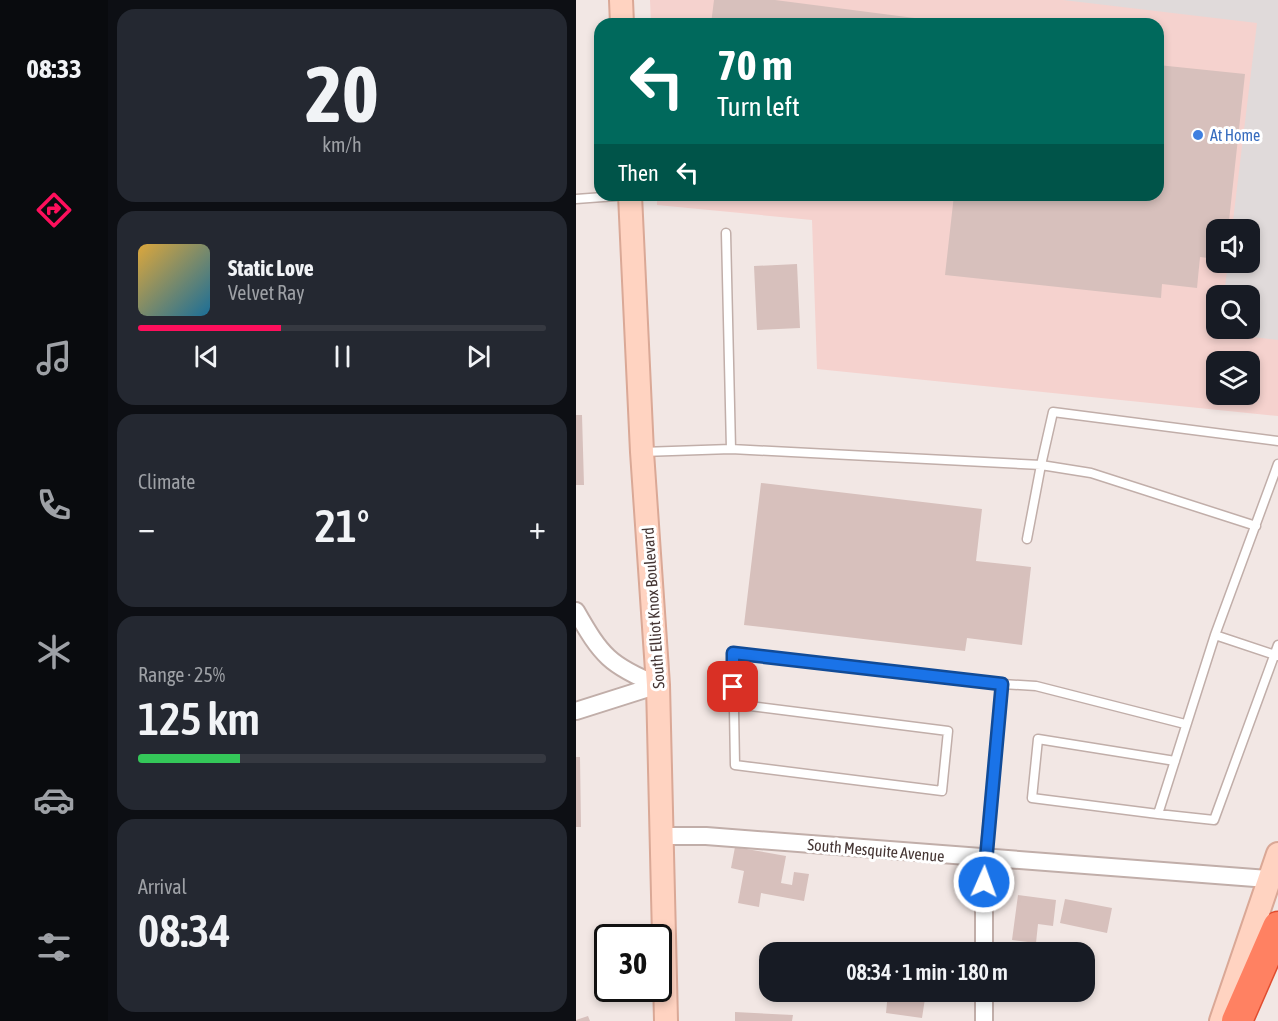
<!DOCTYPE html>
<html lang="en">
<head>
<meta charset="utf-8">
<style>
	:root { --surface:#171b24; --page:#242831; --text:#f1f3f6; --muted:#9ea1a6; --line:#363941; --accent:#fe0f5c }
	body { margin:0; font-family:"Asap Condensed",sans-serif; background:var(--page); color:var(--text); height:100vh; display:flex; flex-direction:column; font-size:22px; white-space:nowrap }
	* { box-sizing:border-box; margin:0 }
	p { font-size:20px; color:var(--muted) }
	.icon { flex:none; width:33px; height:33px; fill:none; stroke:currentColor; stroke-width:2; stroke-linecap:round; stroke-linejoin:round }
	.map { position:relative; flex:1; overflow:hidden }
	.details { display:flex; flex-direction:column; gap:9px; padding:9px; background:#0d0f14; width:468px }
	.details>* { flex:none }
	.top-card { position:absolute; left:18px; top:18px; width:570px; height:183px; border-radius:18px; box-shadow:0 3px 9px #0003; background:#00695c; color:#fff; overflow:hidden }
	.controls { position:absolute; left:630px; top:219px; display:grid; gap:12px }
	.controls a { display:grid; place-items:center; width:54px; height:54px; border-radius:12px; background:var(--surface); box-shadow:0 3px 9px #0003; font-size:30px }
	.speed { position:absolute; left:18px; top:924px; display:flex; gap:12px; font-size:30px; font-weight:700; text-align:center }
	.speed>* { display:grid; place-content:center; width:78px; height:78px; border-radius:50%; background:var(--surface); box-shadow:0 3px 9px #0003; line-height:1 }
	.speed .limit { border:3px solid #111; border-radius:9px; background:#fff; color:#111 }
	.pin { position:absolute; display:grid; place-items:center; width:51px; height:51px; color:#fff; margin:-26px; border-radius:12px; box-shadow:0 3px 9px #0006 }
	.me { position:absolute; width:66px; margin:-33px; rotate:2deg; stroke-linejoin:round; filter:drop-shadow(0 0 4px #0008) }
	.turn { display:flex; align-items:center; gap:21px; height:126px; padding:0 24px; font-size:27px }
	.turn .icon { width:78px; height:78px; stroke-width:2.5 }
	.turn b { display:block; font-size:42px; line-height:51px }
	.then { display:flex; align-items:center; height:57px; padding:0 24px; background:#0003; gap:12px; font-size:22px }
	.big { font-size:45px; font-weight:600; line-height:1.1 }
	.details .tile { flex:1; display:flex; flex-direction:column; justify-content:center; gap:9px; min-width:0; padding:0 21px; border-radius:18px; background:var(--page) }
	.details .dial { align-items:center; gap:0 }
	.dial b { font-size:78px; line-height:1 }
	.song { display:flex; align-items:center; gap:18px }
	.cover { width:72px; height:72px; border-radius:9px; background:linear-gradient(135deg,hsl(40 70% 55%),hsl(200 70% 35%)) }
	.played { height:6px; border-radius:3px; background:linear-gradient(90deg,var(--accent) 35%,var(--line) 35%) }
	.keys { display:flex; justify-content:space-around; direction:ltr }
	.heat { display:flex; justify-content:space-between; align-items:center; font-size:33px; direction:ltr }
	.charge { height:9px; border-radius:4px; background:linear-gradient(90deg,#34c759 25%,var(--line) 0) }
	.trip { position:absolute; left:183px; top:942px; width:336px; height:60px; border-radius:18px; background:var(--surface); box-shadow:0 3px 9px #0003; font-weight:600; line-height:60px; text-align:center }
	main { display:flex; flex:1; min-height:0 }
	.dock { display:flex; flex-direction:column; width:108px; justify-content:space-around; align-items:center; background:#090b0e; color:var(--muted) }
	.dock .icon { width:42px; height:42px }
	.dock .selected { color:var(--accent) }
	.dock b { font-size:27px; color:var(--text) }
	.map>svg:first-child { display:block }
</style>
</head>
<body>
<main>
<nav class="dock">
<b>08:33</b>
<svg class="icon selected" aria-label="directions" viewBox="0 0 24 24"><path d="M12 3l9 9-9 9-9-9zM9 14v-3h6M13 9l2 2-2 2"/></svg>
<svg class="icon" aria-label="music" viewBox="0 0 24 24"><path d="M9 18V5l10-2v13"/><circle cx="6" cy="18" r="3"/><circle cx="16" cy="16" r="3"/></svg>
<svg class="icon" aria-label="phone" viewBox="0 0 24 24"><path d="M5 4h4l2 5-3 2q2 4 5 5l2-3 5 2v4C11 20 4 13 5 4z"/></svg>
<svg class="icon" aria-label="climate" viewBox="0 0 24 24"><path d="M12 3v18M4 7l16 10M4 17L20 7"/></svg>
<svg class="icon" aria-label="car" viewBox="0 0 24 24"><path d="M5 17H2v-5l4-1 3-4h7l3 4 3 1v5h-3M9 17h6M6 11h13"/><circle cx="7" cy="17" r="2"/><circle cx="17" cy="17" r="2"/></svg>
<svg class="icon" aria-label="filters" viewBox="0 0 24 24"><path d="M4 7h16M4 17h16"/><circle cx="9" cy="7" r="2"/><circle cx="15" cy="17" r="2"/></svg>
</nav>
<section class="details">
<div class="tile dial"><b>20</b><p>km/h</p></div>
<div class="tile">
<div class="song"><i class="cover"></i><div><b>Static Love</b><p>Velvet Ray</p></div></div>
<div class="played"></div>
<div class="keys"><svg class="icon" aria-label="previous" viewBox="0 0 24 24"><path d="M18 5L8 12l10 7zM5 5v14"/></svg><svg class="icon" aria-label="pause" viewBox="0 0 24 24"><path d="M8 5v14M16 5v14"/></svg><svg class="icon" aria-label="next" viewBox="0 0 24 24"><path d="M6 5l10 7-10 7zM19 5v14"/></svg></div>
</div>
<div class="tile"><p>Climate</p>
<div class="heat"><a>−</a><b class="big">21°</b><a>+</a></div>
</div>
<div class="tile"><p>Range · 25%</p><b class="big">125 km</b><div class="charge"></div></div>
<div class="tile"><p>Arrival</p><b class="big">08:34</b></div>
</section>
<div class="map">
<svg width="702" height="1021" viewBox="0 0 702 1021">
	<rect width="100%" height="100%" fill="#f2e7e4"/>
	<path fill="#f5d2ce" fill-rule="evenodd" d="M74,0H702V416L241,369L236,220L81,205V195H582V24H75ZM640,230H674V262H640ZM640,296H674V328H640ZM640,362H674V394H640Z"/>
	<path fill="#e0dada" d="M487,0H702V340L643,333L644,329L674,328V296L648,295L652,263L674,262V230L656,229L681,23Z"/>
	<path fill="#d7c0bc" d="M138,0H199L385,24H135Z
		M582,65L669,74L652,230H640V259L624,257L621,288L586,284L585,298L369,275L378,195H582Z
		M221,264L224,328L181,330L178,266Z
		M0,415H6L8,485H0Z
		M185,483L406,509L400,561L455,567L446,645L391,638L389,651L168,625Z
		M0,757H4L5,827H0Z
		M159,847L210,856L205,883L216,885L218,872L233,874L228,901L185,893L183,907L162,903L168,871L155,868Z
		M442,895L480,900L477,926L462,924L460,943L436,940Z
		M489,899L536,908L531,933L484,923Z
		M312,992H350L346,1018L310,1013Z
		M159,1012L217,1015L216,1021H159Z
		M12,1016L14,1021H0V1020Z"/>
	<g fill="none" stroke-linecap="round" stroke-linejoin="round">
		<g stroke="#c1aea9" stroke-width="11">
			<path id="service" d="M0,199L54,195
				M150,233L155,449
				M66,452L155,449L465,465L451,539
				M702,464L639,635L702,656
				M680,526L515,473L465,465L477,412L702,441
				M158,704L372,731L366,791L159,765L157,653L426,684
				M599,761L462,739L456,798L582,814L639,635
				M582,814L638,820L702,645
				M408,859L426,684L460,686L609,724"/>
		</g>
		<g stroke="#c1aea9" stroke-width="20">
			<path id="minor" d="M0,611C25,655 34,666 82,685
				M0,711L82,685
				M88,836H130L692,879
				M408,952V859
				M408,1021V992"/>
		</g>
		<g stroke="#daa896" stroke-width="26">
			<path id="secondary" d="M45,0L46,24
				M54,195L66,452L82,685L90,1021
				M645,1021L702,854"/>
		</g>
		<g stroke="#e04d30" stroke-width="33">
			<path id="motorway" d="M661,1021L702,927"/>
		</g>
		<use href="#service" stroke="#fff" stroke-width="8"/>
		<use href="#minor" stroke="#fff" stroke-width="16"/>
		<use href="#secondary" stroke="#ffd3c1" stroke-width="22"/>
		<use href="#motorway" stroke="#ff8162" stroke-width="30"/>
	</g>
	<g fill="none" stroke-linecap="round" stroke-linejoin="round">
		<g stroke="#114b97" stroke-width="15">
			<path id="route" d="M157,687V653L426,684L408,882"/>
		</g>
		<use href="#route" stroke="#1a73e8" stroke-width="10"/>
	</g>
	<circle fill="#3f7fe0" stroke="#fff" stroke-width="2" cx="622" cy="135" r="6"/>
	<g text-anchor="middle" dominant-baseline="central" stroke-width="6" stroke-linejoin="round" paint-order="stroke">
		<g font-size="16" fill="#366cbe" stroke="#fff" text-anchor="start">
			<text x="634" y="135">At Home</text>
		</g>
		<g font-size="16" fill="#453634" stroke="#fff">
			<text transform="translate(77 608) rotate(-94)">South Elliot Knox Boulevard</text>
			<text transform="translate(300 850) rotate(5)">South Mesquite Avenue</text>
		</g>
	</g>
</svg>
<div class="controls">
<a><svg class="icon" aria-label="sound" viewBox="0 0 24 24"><path d="M4 9h4l5-4v14l-5-4H4zM17 9q2 3 0 6"/></svg></a>
<a><svg class="icon" aria-label="search" viewBox="0 0 24 24"><circle cx="10" cy="10" r="6"/><path d="M15 15l6 6"/></svg></a>
<a><svg class="icon" aria-label="layers" viewBox="0 0 24 24"><path d="M12 4l9 5-9 5-9-5zM3 14l9 5 9-5"/></svg></a>
</div>
<div class="speed"><div class="limit">30</div></div>
<div class="pin" style="left:157px;top:687px;background:#d93025"><svg class="icon" aria-label="arrive" viewBox="0 0 24 24"><path d="M6 21V4h12l-3 4 3 4H6"/></svg></div>
<svg class="me" style="left:408px;top:882px" viewBox="-20 -20 40 40"><circle r="17" fill="#1a73e8" stroke="#fff" stroke-width="3"/><path d="M0-11L8 9 0 5-8 9z" fill="#fff"/></svg>
<div class="trip">08:34 · 1 min · 180 m</div>
<div class="top-card">
<div class="turn"><svg class="icon" aria-label="left" viewBox="0 0 24 24"><path d="M17 20v-9H6M10 6l-5 5 5 5"/></svg><div><b>70 m</b>Turn left</div></div>
<div class="then">Then<svg class="icon" aria-label="left" viewBox="0 0 24 24"><path d="M17 20v-9H6M10 6l-5 5 5 5"/></svg></div>
</div>
</div>
</main>
</body>
</html>
